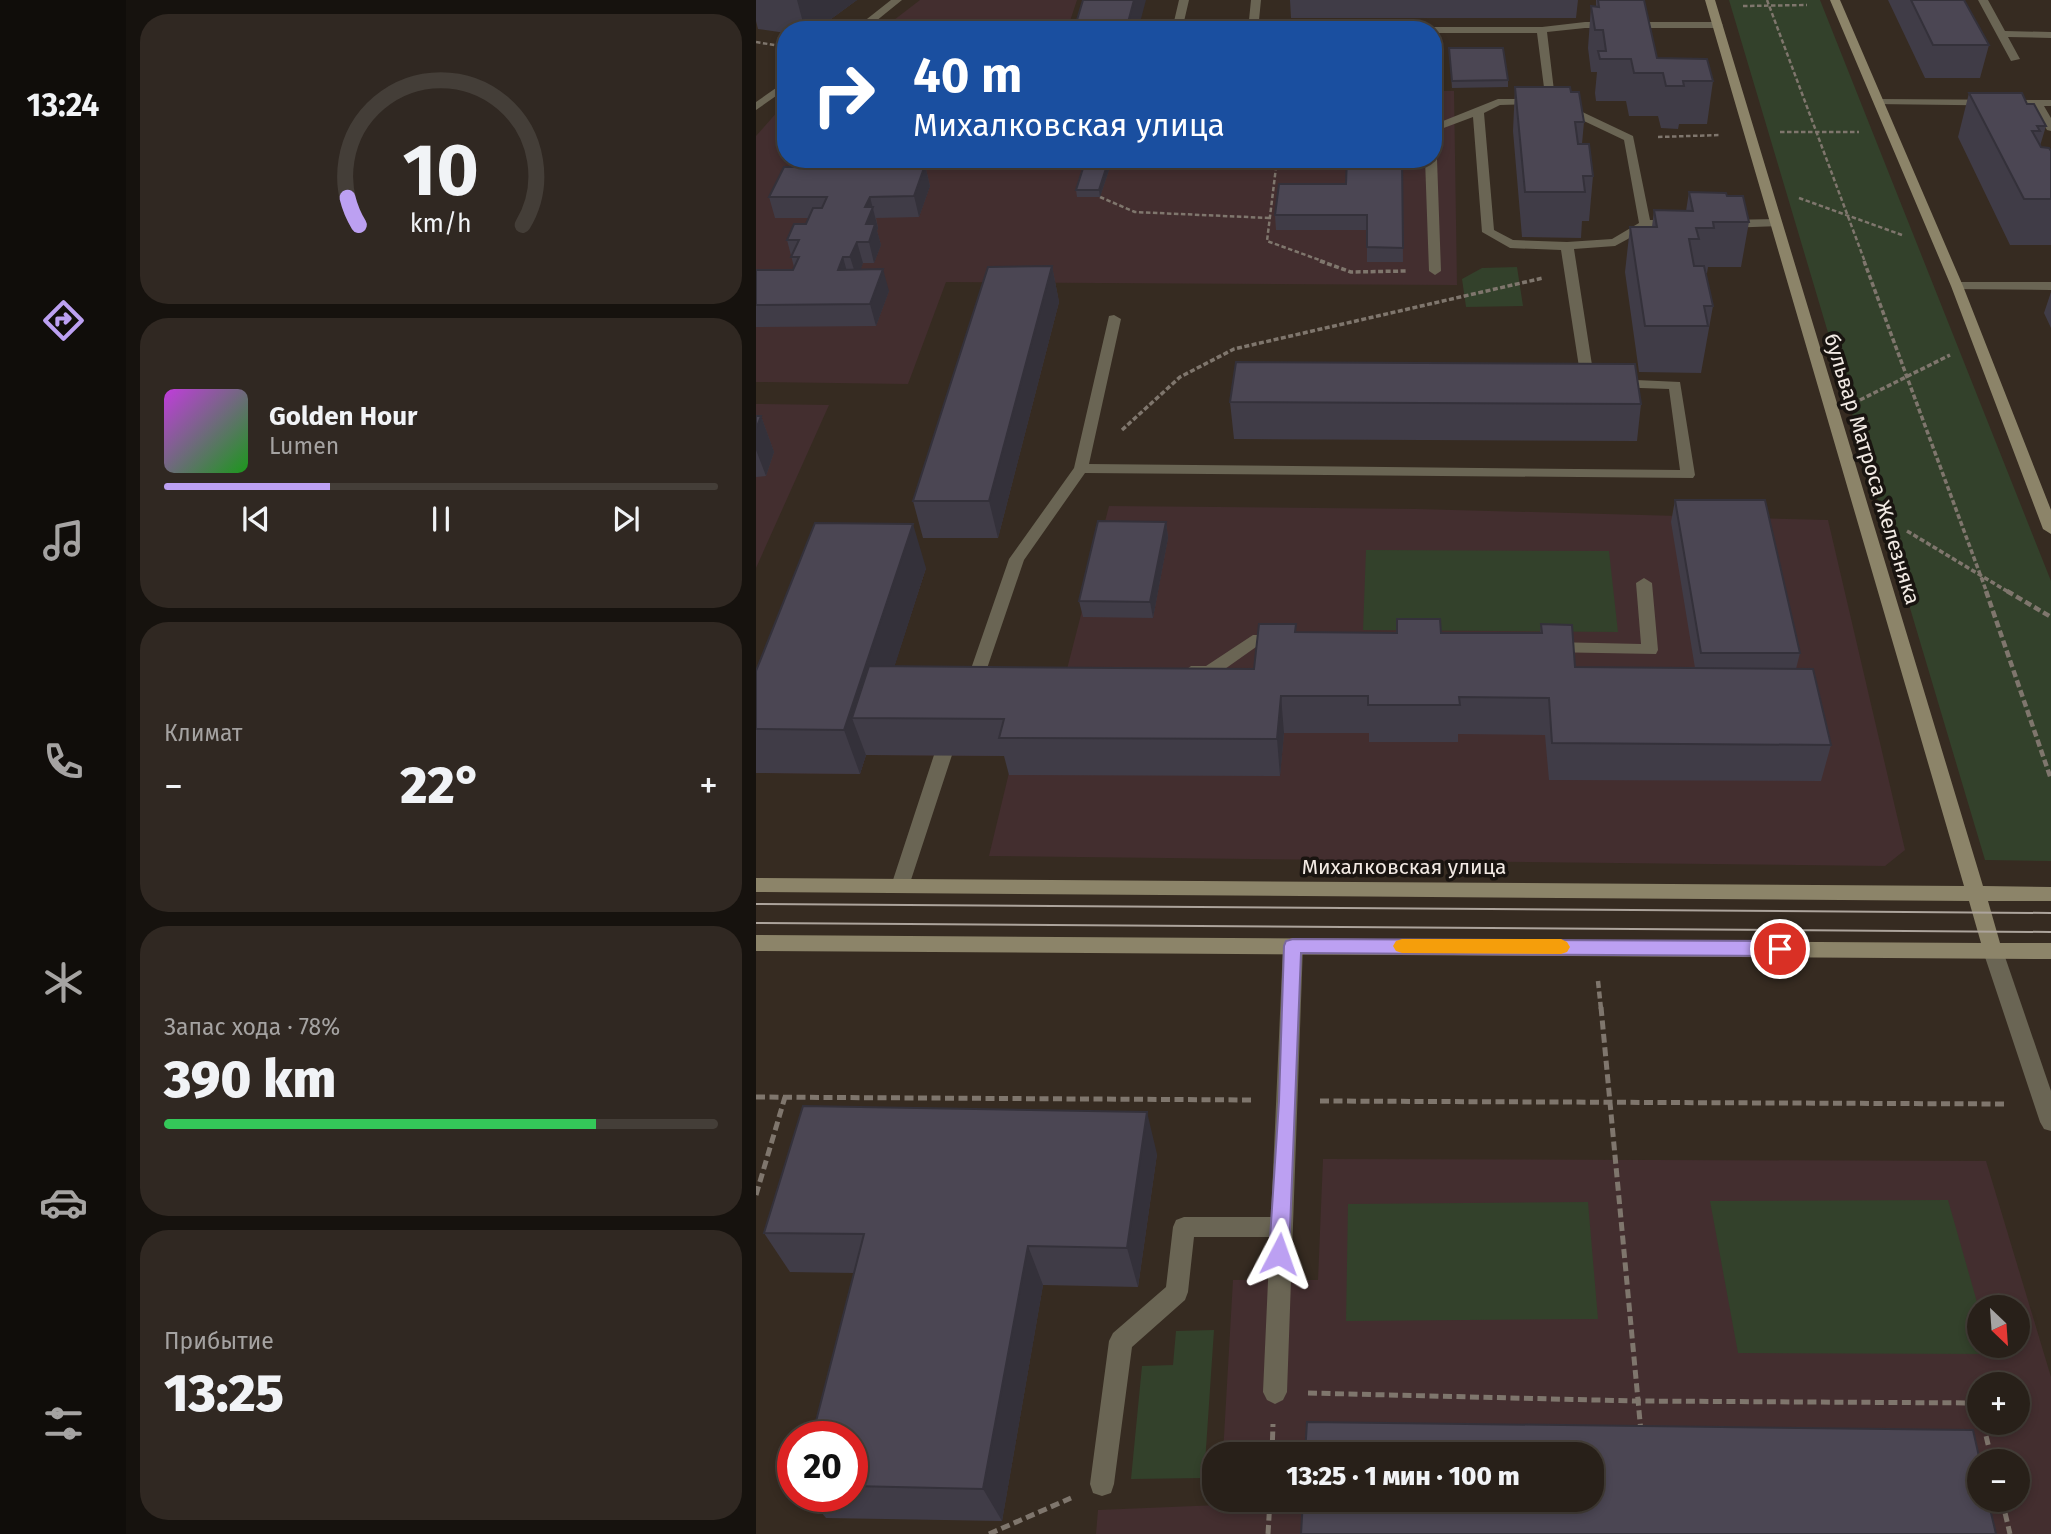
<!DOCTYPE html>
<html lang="ru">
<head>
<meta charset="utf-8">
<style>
	:root { --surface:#282019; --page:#302822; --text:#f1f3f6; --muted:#a5a3a2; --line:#443e38; --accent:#bca0f2 }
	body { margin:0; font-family:"Fira Sans",sans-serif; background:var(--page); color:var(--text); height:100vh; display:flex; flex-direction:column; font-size:26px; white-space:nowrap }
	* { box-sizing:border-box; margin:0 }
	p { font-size:23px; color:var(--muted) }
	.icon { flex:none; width:38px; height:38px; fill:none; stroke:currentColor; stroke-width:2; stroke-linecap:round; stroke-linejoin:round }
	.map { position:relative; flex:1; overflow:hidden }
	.details { display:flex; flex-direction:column; gap:14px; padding:14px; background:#16120e; width:630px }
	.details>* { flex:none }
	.hud { position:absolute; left:21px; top:21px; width:665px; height:147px; border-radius:28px; box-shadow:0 4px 10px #0003,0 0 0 2px var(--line); background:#1a4fa0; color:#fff; overflow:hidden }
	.needle { width:46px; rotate:155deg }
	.buttons { position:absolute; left:1211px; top:1295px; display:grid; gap:14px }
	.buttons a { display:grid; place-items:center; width:63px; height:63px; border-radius:50%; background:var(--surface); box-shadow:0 4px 10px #0003,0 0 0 2px var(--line); font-size:35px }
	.speed { position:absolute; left:21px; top:1421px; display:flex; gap:14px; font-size:35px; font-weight:700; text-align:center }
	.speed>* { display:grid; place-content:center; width:91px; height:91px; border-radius:50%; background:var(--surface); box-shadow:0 4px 10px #0003,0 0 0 2px var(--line); line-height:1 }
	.speed .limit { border:10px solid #d22; background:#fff; color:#111 }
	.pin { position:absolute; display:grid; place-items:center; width:60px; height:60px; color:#fff; margin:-30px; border:4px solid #fff; border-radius:50%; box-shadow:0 2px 7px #0007 }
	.me { position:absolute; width:77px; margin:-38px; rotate:4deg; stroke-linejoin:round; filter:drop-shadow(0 0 5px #0008) }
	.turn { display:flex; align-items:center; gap:24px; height:147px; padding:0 21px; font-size:32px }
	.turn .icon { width:91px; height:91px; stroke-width:2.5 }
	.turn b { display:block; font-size:49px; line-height:60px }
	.big { font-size:52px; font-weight:800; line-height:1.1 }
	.details .widget { flex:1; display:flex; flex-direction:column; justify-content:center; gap:10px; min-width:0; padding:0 24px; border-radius:28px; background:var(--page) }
	.details .dial { align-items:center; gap:0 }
	.dial svg { height:182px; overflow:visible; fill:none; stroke:var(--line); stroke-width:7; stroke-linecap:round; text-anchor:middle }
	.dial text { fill:var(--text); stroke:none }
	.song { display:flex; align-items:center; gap:21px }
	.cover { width:84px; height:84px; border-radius:10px; background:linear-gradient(135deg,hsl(290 70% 55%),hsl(120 70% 35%)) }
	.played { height:7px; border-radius:4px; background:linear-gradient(90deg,var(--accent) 30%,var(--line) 30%) }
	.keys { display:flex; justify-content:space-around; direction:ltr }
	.heat { display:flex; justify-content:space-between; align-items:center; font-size:38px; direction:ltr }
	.charge { height:10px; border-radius:5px; background:linear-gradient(90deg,#34c759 78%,var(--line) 0) }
	.trip { position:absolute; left:446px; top:1442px; width:402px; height:70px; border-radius:28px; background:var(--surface); box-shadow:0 4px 10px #0003,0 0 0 2px var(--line); font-weight:800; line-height:70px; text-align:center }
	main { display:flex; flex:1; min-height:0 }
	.tab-bar { display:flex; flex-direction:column; width:126px; justify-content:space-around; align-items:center; background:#100d0a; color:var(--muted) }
	.tab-bar .icon { width:49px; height:49px }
	.tab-bar .on { color:var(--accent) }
	.tab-bar b { font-size:32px; color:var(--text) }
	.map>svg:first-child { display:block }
</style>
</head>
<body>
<main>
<nav class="tab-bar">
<b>13:24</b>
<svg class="icon on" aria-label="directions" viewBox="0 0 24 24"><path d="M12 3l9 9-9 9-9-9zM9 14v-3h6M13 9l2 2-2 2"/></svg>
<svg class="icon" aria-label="music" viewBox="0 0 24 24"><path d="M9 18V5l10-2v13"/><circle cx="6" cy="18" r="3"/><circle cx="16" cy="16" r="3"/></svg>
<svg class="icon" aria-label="phone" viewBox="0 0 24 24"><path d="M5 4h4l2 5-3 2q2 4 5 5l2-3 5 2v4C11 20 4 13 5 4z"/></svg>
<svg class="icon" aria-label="climate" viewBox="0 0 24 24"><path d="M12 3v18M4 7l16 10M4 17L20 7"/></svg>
<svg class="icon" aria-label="car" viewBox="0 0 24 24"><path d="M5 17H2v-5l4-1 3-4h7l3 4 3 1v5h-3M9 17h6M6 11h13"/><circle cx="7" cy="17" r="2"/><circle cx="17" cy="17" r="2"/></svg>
<svg class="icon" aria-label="filters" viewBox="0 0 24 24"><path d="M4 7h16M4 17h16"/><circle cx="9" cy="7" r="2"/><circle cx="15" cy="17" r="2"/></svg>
</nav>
<section class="details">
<div class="widget dial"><svg viewBox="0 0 100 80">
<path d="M14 69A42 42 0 1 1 86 69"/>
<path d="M14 69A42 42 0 0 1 9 57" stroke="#bca0f2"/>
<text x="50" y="56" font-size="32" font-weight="700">10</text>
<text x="50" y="72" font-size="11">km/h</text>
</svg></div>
<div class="widget">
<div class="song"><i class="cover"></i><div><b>Golden Hour</b><p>Lumen</p></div></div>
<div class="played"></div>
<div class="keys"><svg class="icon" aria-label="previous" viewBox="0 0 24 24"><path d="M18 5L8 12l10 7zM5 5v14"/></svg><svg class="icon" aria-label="pause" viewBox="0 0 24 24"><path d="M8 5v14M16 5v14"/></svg><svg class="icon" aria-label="next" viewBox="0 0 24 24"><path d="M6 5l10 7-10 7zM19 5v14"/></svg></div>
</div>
<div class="widget"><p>Климат</p>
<div class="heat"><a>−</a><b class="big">22°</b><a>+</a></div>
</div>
<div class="widget"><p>Запас хода · 78%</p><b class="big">390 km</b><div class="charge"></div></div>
<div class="widget"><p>Прибытие</p><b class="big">13:25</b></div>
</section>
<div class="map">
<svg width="1295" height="1534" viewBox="0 0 1295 1534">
	<rect width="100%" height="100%" fill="#362b21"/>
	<path fill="#432e2f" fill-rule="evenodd" d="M164,0H321L311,30H125Z
		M677,91H698L701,285L190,282L152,384L0,382V136L30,102V159H677Z
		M0,404L73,405L0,568Z
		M353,506L661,509L1072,520L1149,850L1129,866L233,856L257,756L110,755L104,774L0,773V764L75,567L170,568L126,703L302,704Z
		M567,1159L1230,1161L1295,1377V1534H340L342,1510L463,1505L464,1500H836V1454H467L477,1280H562ZM1223,1307H1262V1346H1223ZM1223,1384H1262V1423H1223ZM1223,1461H1262V1500H1223Z"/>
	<path fill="#33412b" d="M973,0H1064L1295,581V861L1229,860Z
		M761,267L767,306L710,307L706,279L726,268Z
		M610,550L853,551L862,632L607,630Z
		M1192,1200L1223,1309V1346H1234L1236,1354L982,1353L954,1201Z
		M832,1202L842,1319L590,1321L592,1204Z
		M458,1330L448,1478L375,1479L386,1366L417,1365L420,1331Z"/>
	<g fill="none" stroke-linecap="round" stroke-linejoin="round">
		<path stroke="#7f766d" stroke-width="2.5" stroke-dasharray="4.5 2.5" stroke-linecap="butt" d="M1011,0L1109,262
			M987,6L1051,5
			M0,42L30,47
			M1024,132H1103
			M902,137L964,135
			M521,159L511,241L569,262
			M344,197L379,212L513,218
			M1043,198L1146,235"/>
		<path stroke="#7f766d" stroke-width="3.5" stroke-dasharray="5 2.5" stroke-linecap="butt" d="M564,261L595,272L650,271
			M1108,261L1231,593
			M1104,400L1194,355
			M366,430L424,377L478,349L787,278
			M1151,531L1254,593"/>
		<path stroke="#7f766d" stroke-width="4.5" stroke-dasharray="7 3.5" stroke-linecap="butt" d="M1230,591L1295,779
			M1251,591L1295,617
			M842,981L845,1009"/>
		<path stroke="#7f766d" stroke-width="5" stroke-dasharray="9 4.5" stroke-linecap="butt" d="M845,1007L885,1432
			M0,1097L496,1100
			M564,1101L1252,1104
			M0,1195L29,1097
			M552,1393L881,1401L1222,1403L1223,1408
			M1227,1423L1236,1461
			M516,1454L517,1424
			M1246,1500L1254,1534
			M233,1534L315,1498
			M512,1534L514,1500"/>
		<path fill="#6a6554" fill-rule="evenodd" d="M135,0H146L109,30H97Z
			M423,0H433L426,30H416Z
			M495,0H505L502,30H492Z
			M1222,0H1232L1249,31L1295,32V38L1252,37L1264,59L1255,61Z
			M829,22H962L967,25L962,28H829L791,32L799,99L877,136L894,220H921L927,224L921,228H892L859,246L818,249L836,365L858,379L924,382L939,475L937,478L329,473L268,560L224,689L222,693H210L208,689L253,559L318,468L353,316L358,315L365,319L333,464L924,470L913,389L855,387L823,367L805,250L754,248L726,232L717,117L677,132V125L742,99H784V103L780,104L744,105L728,113L738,230L757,240L811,242L856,239L883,223L868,140L790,103L781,33H677V30H672L677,27H786Z
			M30,81V89L0,110V102Z
			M1122,99L1295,100V106H1288L1295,118V131L1291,130L1277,106L1118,104V100Z
			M677,156L681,159L685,271L679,275L673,271L669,159H677Z
			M1021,219L1025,220V226L970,228L964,224L970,220Z
			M1201,282H1295V290L1196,289V283Z
			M888,578L896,583L902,650L900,654L790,652L788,648L790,644L796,642L885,644L880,583Z
			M497,635H523L531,641L523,647H500L459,676L435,678L427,672L435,666H450Z
			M187,749L193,750L196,755L153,886L151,891L144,893L137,891L135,886L178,755L181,750Z
			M537,938L544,940L547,946L531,1392L527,1400L519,1404L511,1400L507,1392L514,1237H438L432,1292L429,1300L376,1347L358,1484L355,1493L346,1496L337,1493L334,1484L353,1341L357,1333L410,1287L417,1227L420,1220L428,1217H515L527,946L530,940Z"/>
		<path fill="#6a6554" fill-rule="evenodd" d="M1237,943L1244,945L1247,951L1295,1091V1131L1288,1129L1284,1122L1227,951L1230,945Z"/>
		<path fill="#8c8469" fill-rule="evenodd" d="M949,0H959L1227,886L1295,887V901H1232L1244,943H1295V959L0,951V935L1225,943L1213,901L0,892V878L1208,886Z
			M1074,0H1084L1207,286L1295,510V534L1287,529L1195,286Z"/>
		<path stroke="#ada49c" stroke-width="2" d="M0,904L1295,913
			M0,923L1295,932"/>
	</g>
	<path fill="#403c47" d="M0,0H101L60,30H30V33L2,29L0,21Z
		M534,0H822L820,18H535Z
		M840,0H888L901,58L957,81L951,124H923L922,129L905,128L902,116H873L870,101H840L839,93L841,72H835L832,48L835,6L840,7Z
		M1132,0H1208L1233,45L1224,78H1169Z
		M693,48L752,80V87L696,88Z
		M759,87L815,92L828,122L826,144L837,176L833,221H826L825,238L766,237L757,131Z
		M1213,93L1271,104L1290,126L1284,146L1285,147L1295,151V245H1254L1202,137Z
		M353,159L354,167L344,197H321L320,190Z
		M646,159L647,262H611V230H520L519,215Z
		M169,165L174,186L163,217L120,218L122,228L121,231L125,245L118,263H107L104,270L133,291L120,326L0,327V270H37L38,267L31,240L50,224L53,218H19L13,197Z
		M933,192L971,196L993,222L985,267H952L951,273H950L957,306L945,373L883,372L869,272L874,227H896L898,210L930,211Z
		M296,266L303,302L242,538H167L157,501Z
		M1295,292V328L1288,313Z
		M474,402L885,404L881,441L478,439Z
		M0,416H5L18,452L10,476L0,477Z
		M919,500L1044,653L1040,669L1075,745L1065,781L793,780L789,735L702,734V742H613V733H528L524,776L253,775L248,756L110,755L104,774L0,773V671L170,568L138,667L498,669L540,624V632L641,633H784L785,624L819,667L939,668L915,522Z
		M410,522L412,538L397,618L327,617L323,601Z
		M401,1154L382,1287L287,1285L246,1521L70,1518L52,1496H96L98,1273L34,1272L8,1233Z"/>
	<path fill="#34313a" d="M41,0H101L60,30H49Z
		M378,0H390L382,30H370Z
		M353,159L354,167L344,197L343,190Z
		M169,165L174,186L163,217L158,196Z
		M114,197L122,228L121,231L125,245L118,263L113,242L110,224L109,207Z
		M101,242L107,263L101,279L94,257Z
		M87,257L93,279L82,270Z
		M296,266L303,302L242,538L233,501Z
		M127,269L133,291L120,326L114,304Z
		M5,416L18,452L10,476L0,450V429Z
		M410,522L412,538L397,618L394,602Z
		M157,524L170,568L122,718H96L110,755L104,774L88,730Z
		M525,696L528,733L524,776L521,739Z
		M391,1112L401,1154L382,1287L371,1248Z
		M272,1246L287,1285L246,1521L227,1489Z"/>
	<path fill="#4b4653" stroke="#34313a" stroke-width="2" d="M327,0H378L370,30H318Z
		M842,0H888L901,58L951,59L957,81H927L928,86H910L907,73H878L875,59H844L842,51H850L847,30H839L835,6L843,7Z
		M1155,0H1208L1233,45H1177Z
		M693,48H747L752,80L696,81Z
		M759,87H814L815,92H823L828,122H819L822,144H833L837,176H827L829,192H769Z
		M1213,93H1266L1271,104H1278L1290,126H1281L1284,131H1276L1285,147L1293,148L1295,151V199H1268Z
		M330,159H353L343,190H320Z
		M591,159H646L647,248L611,247V215H519L523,184H590Z
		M169,165L158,196L114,197L109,207H117L110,224H119L113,242H101L94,257H87L82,270L127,269L114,304L0,305V270H37L43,257H35L43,240H31L38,224H50L57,208H66L71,197H13L28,167Z
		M933,192L970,193L971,196H987L993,222H957L958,228H940L943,239H933L938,266H948L957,306H948L952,326H889L874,227H901L898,210L937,211Z
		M296,266L233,501H157L232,267Z
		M480,362L879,364L885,404L474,402Z
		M0,416H5L0,429Z
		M919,500H1009L1044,653H945Z
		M342,521L410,522L394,602L323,601Z
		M59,523L157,524L88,730L0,729V671Z
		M641,619H684L685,633H786L785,624L816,625L819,667L1057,669L1075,745L796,743L793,698L703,697L704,705H612V696H525L521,739L243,738L248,719L96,718L113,666L498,669L503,624H540L539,632L641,633Z
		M47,1106L391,1112L371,1248L272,1246L227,1489L96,1486V1437H56L108,1234L8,1233Z
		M551,1422L1217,1430L1224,1461L1223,1500H1232L1240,1534H545L547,1500H836V1454H549Z"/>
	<path fill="#bca0f2" stroke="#7a689d" stroke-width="2" d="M537,939L1024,941L1031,944L1033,949L1031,954L1024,956L545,953L533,1254L530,1261L523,1263L516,1261L513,1254L523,1101L528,946L530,941Z"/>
	<path fill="#f59e0b" d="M646,939H805L811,942L814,947L811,952L805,954L646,953L640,951L637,946L640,941Z"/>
	<g text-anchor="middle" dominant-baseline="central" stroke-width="7" stroke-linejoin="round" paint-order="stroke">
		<g font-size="21" fill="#f2eae4" stroke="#191410">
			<text transform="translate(1116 469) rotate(73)">бульвар Матроса Железняка</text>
			<text x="648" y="867">Михалковская улица</text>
		</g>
	</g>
</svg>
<div class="buttons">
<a><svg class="needle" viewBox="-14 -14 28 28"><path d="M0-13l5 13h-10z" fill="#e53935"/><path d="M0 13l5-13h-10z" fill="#a5a3a2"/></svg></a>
<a>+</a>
<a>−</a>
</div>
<div class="speed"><div class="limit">20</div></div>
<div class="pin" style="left:1024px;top:949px;background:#d93025"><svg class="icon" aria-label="arrive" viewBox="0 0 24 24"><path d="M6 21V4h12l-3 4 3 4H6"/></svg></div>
<svg class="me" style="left:523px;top:1254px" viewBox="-20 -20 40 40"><path d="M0-17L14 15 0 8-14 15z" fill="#bca0f2" stroke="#fff" stroke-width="4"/></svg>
<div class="trip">13:25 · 1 мин · 100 m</div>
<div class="hud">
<div class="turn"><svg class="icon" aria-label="right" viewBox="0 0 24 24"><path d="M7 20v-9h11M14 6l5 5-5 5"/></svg><div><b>40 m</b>Михалковская улица</div></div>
</div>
</div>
</main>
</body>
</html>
